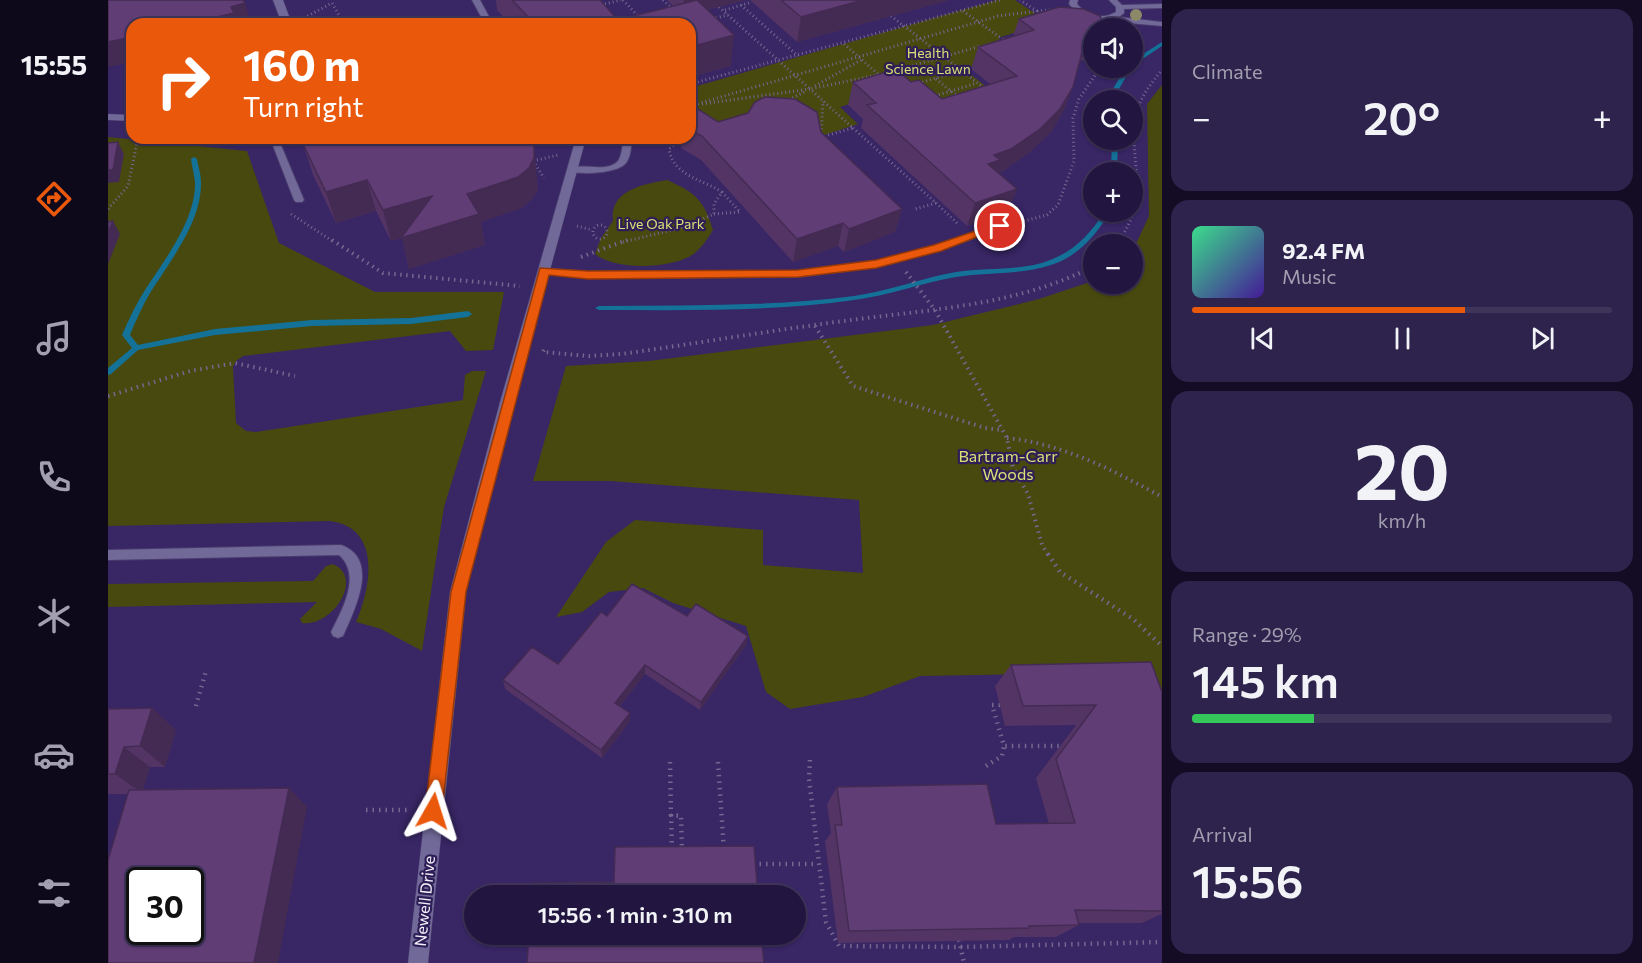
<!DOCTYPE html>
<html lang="en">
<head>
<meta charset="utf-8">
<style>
	:root { --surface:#221641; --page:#2e234c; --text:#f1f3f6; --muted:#a29fb1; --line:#3f355a; --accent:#ea580c }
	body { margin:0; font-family:Commissioner,sans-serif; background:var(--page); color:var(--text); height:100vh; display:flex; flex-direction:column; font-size:22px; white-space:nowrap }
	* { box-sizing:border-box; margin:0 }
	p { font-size:20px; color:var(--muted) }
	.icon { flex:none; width:33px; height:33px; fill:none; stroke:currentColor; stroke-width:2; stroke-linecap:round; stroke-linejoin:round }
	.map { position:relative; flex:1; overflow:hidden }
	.side { display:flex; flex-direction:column; gap:9px; padding:9px; background:#130c24; width:480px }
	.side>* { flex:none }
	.guide { position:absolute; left:18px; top:18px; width:570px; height:126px; border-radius:18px; box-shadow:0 2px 4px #0004,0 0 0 2px var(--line); background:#ea580c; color:#fff; overflow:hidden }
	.fabs { position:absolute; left:975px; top:18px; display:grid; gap:12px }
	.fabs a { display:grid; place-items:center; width:60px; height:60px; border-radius:50%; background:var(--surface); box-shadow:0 2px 4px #0004,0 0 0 2px var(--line); font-size:30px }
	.speed { position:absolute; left:18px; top:867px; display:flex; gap:12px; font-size:30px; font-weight:700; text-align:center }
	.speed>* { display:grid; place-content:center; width:78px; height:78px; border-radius:50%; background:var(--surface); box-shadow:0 2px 4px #0004,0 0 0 2px var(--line); line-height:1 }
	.speed .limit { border:3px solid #111; border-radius:9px; background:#fff; color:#111 }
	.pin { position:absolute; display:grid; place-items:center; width:51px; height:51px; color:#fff; margin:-26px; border:3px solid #fff; border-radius:50%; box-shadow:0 2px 6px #0007 }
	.me { position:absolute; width:66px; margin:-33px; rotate:6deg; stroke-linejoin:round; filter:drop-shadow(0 0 4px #0008) }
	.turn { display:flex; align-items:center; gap:21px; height:126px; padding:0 18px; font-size:27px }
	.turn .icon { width:78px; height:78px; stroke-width:2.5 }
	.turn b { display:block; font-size:42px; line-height:51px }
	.big { font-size:45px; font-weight:600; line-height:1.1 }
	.side .tile { flex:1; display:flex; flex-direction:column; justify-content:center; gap:9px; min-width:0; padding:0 21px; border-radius:18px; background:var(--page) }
	.side .dial { align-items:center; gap:0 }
	.dial b { font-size:78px; line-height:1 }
	.song { display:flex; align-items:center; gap:18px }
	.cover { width:72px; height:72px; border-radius:9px; background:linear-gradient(135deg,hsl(150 70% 55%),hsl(260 70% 35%)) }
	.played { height:6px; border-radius:3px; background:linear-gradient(90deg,var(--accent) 65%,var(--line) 65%) }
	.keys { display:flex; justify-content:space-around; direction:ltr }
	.heat { display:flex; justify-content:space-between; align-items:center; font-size:33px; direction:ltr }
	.charge { height:9px; border-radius:4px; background:linear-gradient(90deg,#34c759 29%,var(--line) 0) }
	.trip { position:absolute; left:356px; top:885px; width:342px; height:60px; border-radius:30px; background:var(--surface); box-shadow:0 2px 4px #0004,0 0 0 2px var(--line); font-weight:600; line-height:60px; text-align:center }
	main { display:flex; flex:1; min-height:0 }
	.dock { display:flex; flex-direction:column; width:108px; justify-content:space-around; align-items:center; background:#0e091a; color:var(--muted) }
	.dock .icon { width:42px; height:42px }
	.dock .active { color:var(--accent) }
	.dock b { font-size:27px; color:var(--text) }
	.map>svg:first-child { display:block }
</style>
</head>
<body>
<main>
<nav class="dock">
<b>15:55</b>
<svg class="icon active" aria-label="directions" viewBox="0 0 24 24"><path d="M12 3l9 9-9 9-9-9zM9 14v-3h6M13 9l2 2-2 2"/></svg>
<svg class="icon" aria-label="music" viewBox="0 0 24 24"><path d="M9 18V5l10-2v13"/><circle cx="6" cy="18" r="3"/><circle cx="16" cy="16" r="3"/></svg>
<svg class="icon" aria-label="phone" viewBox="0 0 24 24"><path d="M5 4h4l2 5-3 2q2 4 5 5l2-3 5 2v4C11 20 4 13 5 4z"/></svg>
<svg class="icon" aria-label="climate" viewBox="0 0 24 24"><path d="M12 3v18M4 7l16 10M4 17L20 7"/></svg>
<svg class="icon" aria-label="car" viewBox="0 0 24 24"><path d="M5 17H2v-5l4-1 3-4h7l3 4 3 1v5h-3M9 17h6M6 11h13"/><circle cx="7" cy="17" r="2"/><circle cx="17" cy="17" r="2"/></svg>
<svg class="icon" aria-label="filters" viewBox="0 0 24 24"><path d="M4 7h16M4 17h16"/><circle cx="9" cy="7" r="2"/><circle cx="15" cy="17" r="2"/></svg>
</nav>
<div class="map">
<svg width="1054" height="963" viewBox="0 0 1054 963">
	<rect width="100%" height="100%" fill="#2e1e57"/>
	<path fill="#382665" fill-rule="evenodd" d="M0,0H1054V963H0ZM24,24H582V138H24ZM986,28H1024V68H986ZM986,100H1024V140H986ZM986,172H1024V212H986ZM986,244H1024V284H986ZM32,880H82V932H32ZM366,896H687V934H366Z"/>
	<path fill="#47490f" d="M889,0H907L940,22L890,38L910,53L857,70L892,97L828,118L792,88L732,107L750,124L710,137L582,132V88Z
		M1054,85V713L1036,672L812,676L755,697L682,709L658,692L638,626L565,603L535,588L501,592L474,612L448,617L498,542L527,520L655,530V565L755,573L751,500L502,481H425L458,366L541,361L825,325L931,299L985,281L986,284H1024L1025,250L1041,216L1039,104Z
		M0,137L139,151L171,243L267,292H396L385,350L358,351L342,331L135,356L128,361L125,367L128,423L138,431L148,432L355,400L357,375L364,371H378L336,507L314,651L273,629L248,622C263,587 274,528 222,521L0,526Z
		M559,180C588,193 596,200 605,230C600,238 594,247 587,253C567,269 507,271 487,254L493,238L505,221C501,190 536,184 559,180Z
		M225,564C257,578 224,627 194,623L192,619L209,602L0,607V584L205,581L218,566Z"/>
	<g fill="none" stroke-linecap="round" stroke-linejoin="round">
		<path fill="#147298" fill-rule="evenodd" d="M1054,42V46L1024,66V61Z
			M1017,68H1023L1011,89L1009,100H1003L1005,89Z
			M1004,140H1010L1009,172H1003Z
			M86,157L89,159C90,166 93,174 93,182C94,222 62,261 42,293C34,307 28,320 22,335L30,345L107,329L204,320L303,318L360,311L364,314L360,317L303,324L204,326L107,335L30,350L3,374L0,375V368L24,348L14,335C21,319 28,304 37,290C57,259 88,220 87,182C86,174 84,166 83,159Z
			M996,212H1002C989,233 974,252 951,262C918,276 882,271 848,277C813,283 780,296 746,300C662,312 576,310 491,310L487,308L491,306C576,305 662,307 746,296C781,291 814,278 848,272C881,267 916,272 947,258C968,249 984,232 996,212Z"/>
		<g stroke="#4a3c6e" stroke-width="2">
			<path id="lane" d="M364,0H372L385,24H377Z
				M962,0H970L969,4C979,16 994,20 1008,12V7L1001,0H1009L1014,5L1054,4V8L1016,9V13L1011,17L1054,22V26L987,20L971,15L961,4Z
				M162,138H170L196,200L194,202H188L186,200Z
				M516,138H524C523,147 523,159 516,165C507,173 469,176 459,170C472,161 498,174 510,161C514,156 514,145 516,138Z
				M892,223L897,226L895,228L832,250L768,267L690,277L480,278L436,274L431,271L436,268L480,272L690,271L768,261L826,246Z
				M233,545C273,559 246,611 235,636L230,638L225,636L223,632C234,610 254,575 231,555L0,560V550Z"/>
		</g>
		<g stroke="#4a3c6e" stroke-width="1">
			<path id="street" d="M165,0H175L184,24H174Z
				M0,114L24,115V121L0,120Z
				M468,138H478L406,402L358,592L320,963H300L342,592L392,402Z"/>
		</g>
		<path stroke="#736890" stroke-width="3" stroke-dasharray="1 3" stroke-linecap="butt" d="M515,0L530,16
			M555,0L565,10
			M493,5L513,0
			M633,5L690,56
			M611,7L702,89L769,75
			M617,10L644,2
			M855,11L897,41
			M929,11L943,10
			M783,16L853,70L809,84
			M196,18L224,3L236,24
			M604,19L620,15
			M151,24L155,21
			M736,44L770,74
			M853,70L876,88
			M785,71L873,46
			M828,79L850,97
			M582,84L892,0
			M707,86L753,60
			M827,96L869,83
			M681,100L698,91
			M594,104L702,89L745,128L713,137L715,101
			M582,106L890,16L929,11L912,0
			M745,128L828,203L807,209
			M425,161L436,178
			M425,161L450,155
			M828,203L851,225
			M0,209L20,186L30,138
			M183,214L226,242
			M606,214L632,212L614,192
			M908,223L939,215L950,205L966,161L965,118L971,99L992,68
			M485 232a7 7 0 1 1 14 0a7 7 0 1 1-14 0Z
			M469,226L484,230
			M515,242L577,227L606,214V204L614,192C594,179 565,176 561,149L574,138
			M1010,242C1047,192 1015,154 1031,105C1036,92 1045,81 1054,70"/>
		<path stroke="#736890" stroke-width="4" stroke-dasharray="1.5 4.5" stroke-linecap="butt" d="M224,240L275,273L412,286
			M1008,244L1011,240
			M473,257L519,240
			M798,272L827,310L899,438L905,468L920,494L934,545L941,556
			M707,326L745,386L877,428L894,430
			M436,350L435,352L481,356L514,354C590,343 667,330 743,320C826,309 911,305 986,266
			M0,396L82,371L127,363L187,376
			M899,438C955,444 1005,470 1054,497"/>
		<path stroke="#736890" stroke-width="4.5" stroke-dasharray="1.5 5" stroke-linecap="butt" d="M940,554L952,572L1025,619L1054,646
			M892,705H884L896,746H956
			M88,706L98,671
			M702,760L701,779L718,922L731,946L853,947L1054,942
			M562,762L563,815L573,816L574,850
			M610,762L616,851
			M878,766L894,756L896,746
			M258,810H300
			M563,815L564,849
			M645,864H710
			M851,940L856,963"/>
		<use href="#lane" fill="#716998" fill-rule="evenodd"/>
		<use href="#street" fill="#716998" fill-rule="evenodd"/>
	</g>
	<circle fill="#8c8968" cx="1028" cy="15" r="6"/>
	<path fill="#533465" d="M388,0H492L510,20L565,6L559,0H637L599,10L623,66L582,77V24H402L389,10Z
		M642,0H842L689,42Z
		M911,19L986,28V50L981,62L972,60L965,87L956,110L943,132L922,152L894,172L891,173L909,189L900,212L859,226L753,128L755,119L740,105L745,82H803L834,99L882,84L863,69L870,47L905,36Z
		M582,104L610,122L713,132L794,209L787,232L736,252L730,246L685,262L593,160L573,148V138H582Z
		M195,144L429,177L430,190L424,199L414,208L373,222L377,245L301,269L294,238L283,241L268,211L228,223L205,175Z
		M499,616H579L640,636L638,645L592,710L537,674L512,706L522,713V721L494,758L397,689L395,680L450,664Z
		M903,665L1054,692V914L1034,923H970L971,925L948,937H906L901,940L730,943L717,841L723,833L719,804L729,787L888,824H941L928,778L968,725L897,726L887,686Z
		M44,708L68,730L57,767H42L35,789L181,788L199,807L20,794H0V709Z"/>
	<path fill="#442b53" d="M576,0H637L575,16Z
		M755,0H842L689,42L693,17Z
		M137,3L143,24H80L123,7Z
		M626,35L623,66L582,77V47Z
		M24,37V62L0,67V42Z
		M965,87L956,110L943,132L922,152L894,172L887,175L880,164L886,155Z
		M10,142L16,154L11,182L0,183V170Z
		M426,145L430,190L424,199L414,208L373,222L377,245L301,269L294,238L283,241L275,210L324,196L359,194Z
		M259,180L268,211L228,223L218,192Z
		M909,189L900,212L859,226L867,203Z
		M794,209L787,232L736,252L741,229Z
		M5,221L12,234L0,264V233Z
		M735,223L730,246L685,262L689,239Z
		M640,636L638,645L592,710L593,702Z
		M537,665V674L507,712V703Z
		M44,708L68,730L57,767L32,746Z
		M522,713V721L494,758L493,750Z
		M16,747L42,767L34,793L7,774Z
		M181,788L199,807L170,963H146Z"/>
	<path fill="#613d76" stroke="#442b53" stroke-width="1.5" fill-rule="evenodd" d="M0,0H135L137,3L123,7L126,13L80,24H24V37L0,42Z
		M404,0H492L510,20L589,0L626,35L582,47V24H427Z
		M673,0H755L693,17Z
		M951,7L976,9L992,16L995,23L993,28H986V38L978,37L965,87L952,109L932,129L903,149L886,155L892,160L880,164L909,189L867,203L759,105L768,103L745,82L788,69L803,82L811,80L834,99L909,76L870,47L926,30L911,19Z
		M657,97L687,99L709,112L713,132L794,209L741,229L735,223L689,239L594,136L582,130V104L610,122L640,113L647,102Z
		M217,138H420L426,145V158L421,168L410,177L359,194L371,214L293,238L324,196L275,210L259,180L218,192L195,144Z
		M10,142L5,170H0V143Z
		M5,221L0,233V222Z
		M524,584L579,616L588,604L640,636L593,702L537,665L507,703L522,713L493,750L395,680L424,647L450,664L493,612L499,616Z
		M1043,662L1054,692V911L967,910L971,925L921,926V928L741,931L727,825H734L729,787L879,784L888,824L967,823L948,759L988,705L915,706L903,665Z
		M44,708L32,746L16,747L7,774H0V709Z
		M181,788L146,963H0V860L21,790ZM32,880H82V932H32Z
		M646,846L650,896H423L424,883L506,882L507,847Z
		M421,934H653L656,963H419Z"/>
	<path fill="#ea580c" stroke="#983908" stroke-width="1.5" d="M888,224L897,226L833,251L768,268L690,277L480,279L441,275L358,592L334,811L331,817L325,819L319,817L317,811L343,592L432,268L480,271L690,270L768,260L826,245Z"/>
	<g text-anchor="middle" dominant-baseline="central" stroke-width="4.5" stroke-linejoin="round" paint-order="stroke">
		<g font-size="14" fill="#d9e076" stroke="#2e1e57">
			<text x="820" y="52">Health<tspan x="820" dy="16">Science Lawn</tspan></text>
			<text x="553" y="223">Live Oak Park</text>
		</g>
		<g font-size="16" fill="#d9e076" stroke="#2e1e57">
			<text x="900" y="455">Bartram-Carr<tspan x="900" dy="18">Woods</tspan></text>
		</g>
		<g font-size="16" fill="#f3f2fa" stroke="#2e1e57">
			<text transform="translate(316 901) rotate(-84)">Newell Drive</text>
		</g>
	</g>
</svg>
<div class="fabs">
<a><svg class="icon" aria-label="sound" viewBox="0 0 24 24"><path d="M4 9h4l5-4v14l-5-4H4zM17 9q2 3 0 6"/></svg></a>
<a><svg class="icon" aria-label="search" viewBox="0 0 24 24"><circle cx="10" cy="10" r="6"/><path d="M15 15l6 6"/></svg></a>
<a>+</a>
<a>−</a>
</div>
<div class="speed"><div class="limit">30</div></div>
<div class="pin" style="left:892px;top:226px;background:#d93025"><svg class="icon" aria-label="arrive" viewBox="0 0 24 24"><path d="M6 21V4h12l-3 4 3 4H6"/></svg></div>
<svg class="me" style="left:325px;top:811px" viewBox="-20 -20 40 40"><path d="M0-17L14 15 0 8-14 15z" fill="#ea580c" stroke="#fff" stroke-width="4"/></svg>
<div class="trip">15:56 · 1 min · 310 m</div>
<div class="guide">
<div class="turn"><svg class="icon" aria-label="right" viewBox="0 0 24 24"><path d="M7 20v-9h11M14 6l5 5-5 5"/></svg><div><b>160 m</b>Turn right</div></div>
</div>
</div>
<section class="side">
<div class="tile"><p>Climate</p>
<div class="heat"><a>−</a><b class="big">20°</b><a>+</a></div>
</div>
<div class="tile">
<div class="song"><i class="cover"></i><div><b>92.4 FM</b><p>Music</p></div></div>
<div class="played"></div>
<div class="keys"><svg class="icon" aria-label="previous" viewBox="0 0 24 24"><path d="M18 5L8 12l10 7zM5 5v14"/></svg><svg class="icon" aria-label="pause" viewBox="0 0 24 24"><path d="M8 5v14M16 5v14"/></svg><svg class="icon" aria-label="next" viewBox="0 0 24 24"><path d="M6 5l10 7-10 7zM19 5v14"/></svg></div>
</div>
<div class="tile dial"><b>20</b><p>km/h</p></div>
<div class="tile"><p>Range · 29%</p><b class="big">145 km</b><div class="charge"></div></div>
<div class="tile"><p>Arrival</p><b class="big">15:56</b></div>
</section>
</main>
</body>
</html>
